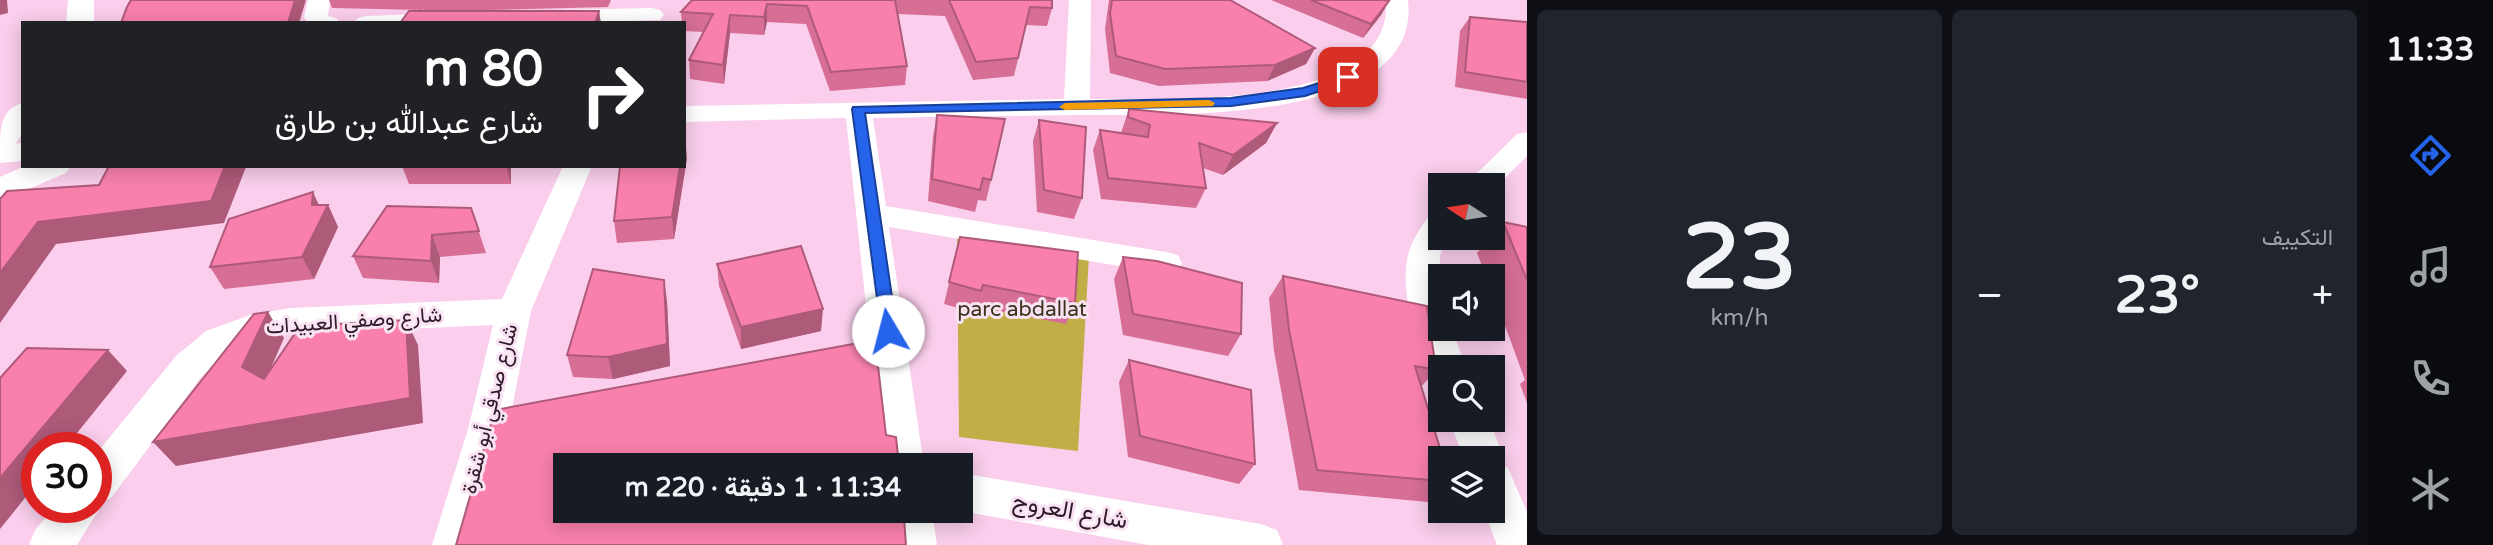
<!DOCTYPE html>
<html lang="ar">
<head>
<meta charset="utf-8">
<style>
	:root { --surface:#171b24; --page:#20242c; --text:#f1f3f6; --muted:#9ea1a6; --accent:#2563eb }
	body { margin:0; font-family:"Varela Round",Vazirmatn,sans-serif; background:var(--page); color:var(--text); direction:rtl; height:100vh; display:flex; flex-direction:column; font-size:26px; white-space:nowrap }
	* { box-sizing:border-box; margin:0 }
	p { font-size:23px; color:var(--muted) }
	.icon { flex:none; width:38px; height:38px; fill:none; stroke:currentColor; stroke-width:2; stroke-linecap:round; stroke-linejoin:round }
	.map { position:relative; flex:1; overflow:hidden; direction:ltr }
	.sheet { display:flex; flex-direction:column; gap:10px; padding:10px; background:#0d0f14; width:840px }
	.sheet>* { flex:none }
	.hud { position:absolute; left:21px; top:21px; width:665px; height:147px; border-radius:0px; box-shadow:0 4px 18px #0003; direction:rtl; background:#202124; color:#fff; overflow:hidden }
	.needle { width:46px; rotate:282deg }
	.fabs { position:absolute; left:1428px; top:173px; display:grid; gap:14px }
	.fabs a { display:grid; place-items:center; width:77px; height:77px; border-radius:0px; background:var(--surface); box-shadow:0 4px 18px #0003; font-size:35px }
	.speed { position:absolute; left:21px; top:432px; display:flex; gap:14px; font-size:35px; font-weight:700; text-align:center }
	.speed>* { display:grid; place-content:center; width:91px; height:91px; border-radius:50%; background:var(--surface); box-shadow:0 4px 18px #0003; line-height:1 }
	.speed .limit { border:10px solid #d22; background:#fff; color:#111 }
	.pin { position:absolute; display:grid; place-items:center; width:60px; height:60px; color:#fff; margin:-30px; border-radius:14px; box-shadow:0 4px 10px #0006 }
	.me { position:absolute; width:77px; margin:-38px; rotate:352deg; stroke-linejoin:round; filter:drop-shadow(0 0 5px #0008) }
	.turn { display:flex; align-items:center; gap:24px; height:147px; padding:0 28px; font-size:32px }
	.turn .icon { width:91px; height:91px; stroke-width:2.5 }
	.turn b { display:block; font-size:49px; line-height:60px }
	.big { font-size:52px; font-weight:700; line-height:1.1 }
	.sheet .widget { flex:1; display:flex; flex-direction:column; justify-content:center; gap:10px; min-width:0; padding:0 24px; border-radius:10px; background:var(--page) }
	.sheet .dial { align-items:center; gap:0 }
	.dial b { font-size:91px; line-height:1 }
	.heat { display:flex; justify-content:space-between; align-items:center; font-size:38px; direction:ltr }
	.sheet .tiles { flex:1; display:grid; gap:10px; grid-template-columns:repeat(2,1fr) }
	.trip { position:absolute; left:553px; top:453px; width:420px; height:70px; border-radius:0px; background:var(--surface); box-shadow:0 4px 18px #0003; font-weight:700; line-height:70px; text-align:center; direction:rtl }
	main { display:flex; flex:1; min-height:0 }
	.tabs { display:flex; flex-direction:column; width:126px; justify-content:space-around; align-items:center; background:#090b0e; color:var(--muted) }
	.tabs .icon { width:49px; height:49px }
	.tabs .selected { color:var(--accent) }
	.tabs b { font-size:32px; color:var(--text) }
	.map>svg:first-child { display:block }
</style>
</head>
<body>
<main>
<nav class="tabs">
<b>11:33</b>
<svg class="icon selected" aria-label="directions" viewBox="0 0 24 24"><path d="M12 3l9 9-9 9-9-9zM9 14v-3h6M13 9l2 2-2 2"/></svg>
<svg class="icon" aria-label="music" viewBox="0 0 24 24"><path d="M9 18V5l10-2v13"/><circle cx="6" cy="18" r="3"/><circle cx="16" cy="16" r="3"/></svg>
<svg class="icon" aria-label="phone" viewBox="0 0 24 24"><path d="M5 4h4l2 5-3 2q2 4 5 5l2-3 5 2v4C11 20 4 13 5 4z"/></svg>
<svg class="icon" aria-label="climate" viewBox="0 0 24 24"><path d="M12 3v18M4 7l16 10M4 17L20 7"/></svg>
</nav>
<section class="sheet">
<div class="tiles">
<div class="widget"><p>التكييف</p>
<div class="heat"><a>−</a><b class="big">23°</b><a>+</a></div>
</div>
<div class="widget dial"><b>23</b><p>km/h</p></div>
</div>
</section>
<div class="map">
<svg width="1527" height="545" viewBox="0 0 1527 545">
	<rect width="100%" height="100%" fill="#faceec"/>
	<path fill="#c2ae46" d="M957,228L1089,255L1078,451L959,437Z"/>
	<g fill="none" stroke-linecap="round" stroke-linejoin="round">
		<path fill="#fff" fill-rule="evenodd" d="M308,0H330L328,16L336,18L340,23H308L304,17Z
			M1069,0H1091L1090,99C1163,98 1394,113 1386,0H1408C1423,129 1155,114 1076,115C1008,116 940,117 873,118L886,206L1166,252L1178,255L1182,263L1178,271L1166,274L889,227L924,466H883L846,118L684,122V106L1064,99Z
			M652,8L660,10L664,15L660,20L551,23L544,17L548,12L556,10Z
			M446,13L454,15L458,20L456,23H354L358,18L366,16Z
			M1527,132V156L1493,190V186H1464L1517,134Z
			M23,143V161L0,163V145Z
			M563,166H592L531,311L508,429L476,545H432L468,429L493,325L290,334L256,340L232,351L202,376L111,498L98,503L100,508L77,545H29L35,530L54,508H96V454L176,356L206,331L250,315L290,308L502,299Z
			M1440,213V238H1446L1440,256V329H1452L1466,368H1440V380L1435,378C1417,345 1399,293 1408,255C1412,240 1420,228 1429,216Z
			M1449,420H1489L1504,458L1501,465L1508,468L1527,512V545H1497L1484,511H1493V458H1464Z
			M961,473L1261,524L1277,530L1283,545H1148L961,511Z
			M890,511H932L937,545H893Z"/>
		<path fill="#fff" fill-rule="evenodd" d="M68,0H94V23H66Z
			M23,103C23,126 27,144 0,151C0,129 0,109 23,103Z
			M25,166H71L66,173L0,201V177Z"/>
	</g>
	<path fill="#d66e95" d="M329,0H611L608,7L448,11H424V9L423,10L332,8Z
		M692,0H1052V8L1047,26L1026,25L1014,76L973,80L945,16L898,14L907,66L905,85L830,91L806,24L767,22L764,35L730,33L724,84L690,79L689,60L703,32L684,31V23H682L681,12Z
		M1109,0H1230L1315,48L1306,64L1267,81L1159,86L1110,73L1105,29Z
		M1271,0H1384L1389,1L1381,15L1363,38Z
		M1470,17L1527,22V99L1455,87L1460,31Z
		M1129,109L1277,123L1266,143L1223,175L1203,168L1206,188L1196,208L1101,199L1093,150L1100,130L1121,133Z
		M937,115L991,180L986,201L978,200L975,212L928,201L933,137Z
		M1039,120L1082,198L1074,219L1037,212L1033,141Z
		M687,158L674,239L617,243L614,221Z
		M402,166H511V184H409Z
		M319,205H328L338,227L314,279L224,289L210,267Z
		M471,208L486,253L440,257L439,283L363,278L353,256Z
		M1503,222L1527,227V403L1520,384L1525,380L1493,293V276H1486L1477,253L1490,238H1493V234Z
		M960,237L1075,303L1066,324L977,307L976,313L944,304Z
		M1123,257L1241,334L1228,356L1123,335L1114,279Z
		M717,264L821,331L741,349L719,286Z
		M1283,276L1436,370L1421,387L1440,458V491L1428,502L1299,490L1274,351L1269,298Z
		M667,301L670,366L613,379L573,377L567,355Z
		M1129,360L1255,464L1239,484L1128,457L1119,382Z"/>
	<path fill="#ae5a79" d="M0,0H7L8,13L0,15Z
		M295,0H306L299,23H288Z
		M1389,1L1381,15L1363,38L1371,24Z
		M767,4V22L764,35V17Z
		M599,11L601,23H595Z
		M730,15V33L724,84L723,65Z
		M1315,48L1306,64L1267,81L1275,65Z
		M1277,123L1266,143L1223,175L1233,155Z
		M685,136L687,158L674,239L672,217L680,166H684Z
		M225,166L246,167L224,223L56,244L0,323V273L38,222Z
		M506,166H511V184Z
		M313,192L323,214L328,205L338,227L314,279L302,257Z
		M432,235L440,257L439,283L431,261Z
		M664,280L667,301L670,366L613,379L608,357Z
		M823,309L821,331L741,349V327Z
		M268,312L284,338L260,393L242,367Z
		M406,320L418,345L423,423L176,466L153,442Z
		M108,350L127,371L65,448H37V483L0,529V478Z"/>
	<path fill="#f980ad" stroke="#ae5a79" stroke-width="2" d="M131,0H295L288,23H121L127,7Z
		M692,0H895L907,66L831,72L807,6L767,4L764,17L730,15L723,65L689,60L713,14L681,12Z
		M949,0H1052V8L1030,7L1018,58L976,62Z
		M1112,0H1230L1315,48L1275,65L1165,69L1116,56L1110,13Z
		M1311,0H1384L1389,1L1371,24Z
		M409,11H599L595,23H400Z
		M1470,17L1527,22V82L1465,72Z
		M1129,109L1277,123L1233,155L1199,143L1206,188L1108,178L1100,130L1148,137L1150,125L1128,117Z
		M937,115L1005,119L991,180L983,178L980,190L932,179Z
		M1039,120L1086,127L1082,198L1044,190Z
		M109,166H225L211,201L38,222L0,273V199L7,191L99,185Z
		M620,166H680L672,217L614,221Z
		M313,192L312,205H328L302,257L210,267L229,219Z
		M387,206L471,208L479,231L432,235L431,261L353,256Z
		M1503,222L1527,227V280Z
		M960,237L1078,252L1075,303L983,285L981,291L949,282Z
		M801,246L823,309L741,327L717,264Z
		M1123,257L1157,261L1242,283L1241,334L1133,314Z
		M593,269L664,280L667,344L608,357L567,355Z
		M1283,276L1427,306L1436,370L1415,366L1443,458H1440V481L1317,470L1289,330Z
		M268,312L242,367L264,379L300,326L406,320L410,398L153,442L254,314Z
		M875,340L886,435L896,437L899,466H565V511H897V515L904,518L906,545H456L495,410Z
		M27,348L108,350L0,478V378Z
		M1129,360L1251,390L1255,464L1140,436Z"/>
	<path fill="#2563eb" stroke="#184099" stroke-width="2" d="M1348,74L1354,77L1353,80L1305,96L1231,106L865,113L897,331L894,336H882L852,109L853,107L1231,98L1303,88Z"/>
	<path fill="#f59e0b" d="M1209,100L1215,103L1213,106L1065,110L1059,107L1065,103Z"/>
	<g text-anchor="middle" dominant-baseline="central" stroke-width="6" stroke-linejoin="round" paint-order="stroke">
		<g font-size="21" fill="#39341e" stroke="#f9e3f2">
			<text x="1022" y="309">parc abdallat</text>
		</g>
		<g font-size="21" fill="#2d1927" stroke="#f9e3f2">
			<text transform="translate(354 321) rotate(-4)">شارع وصفي العبيدات</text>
			<text transform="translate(490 409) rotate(-76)">شارع صدقي أبو شقرة</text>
		</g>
		<g font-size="24" fill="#2d1927" stroke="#f9e3f2">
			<text transform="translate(1070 511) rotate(10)">شارع العروج</text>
		</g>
	</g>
</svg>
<div class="fabs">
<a><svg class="needle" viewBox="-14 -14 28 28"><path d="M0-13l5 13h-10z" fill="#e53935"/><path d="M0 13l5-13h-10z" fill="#9ea1a6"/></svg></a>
<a><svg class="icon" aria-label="sound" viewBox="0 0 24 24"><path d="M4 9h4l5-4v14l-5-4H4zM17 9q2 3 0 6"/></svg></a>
<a><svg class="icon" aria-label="search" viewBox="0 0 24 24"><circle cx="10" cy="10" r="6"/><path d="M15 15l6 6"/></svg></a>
<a><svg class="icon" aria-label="layers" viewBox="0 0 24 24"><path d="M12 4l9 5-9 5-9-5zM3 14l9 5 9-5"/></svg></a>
</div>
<div class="speed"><div class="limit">30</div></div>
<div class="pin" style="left:1348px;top:77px;background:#d93025"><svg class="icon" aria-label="arrive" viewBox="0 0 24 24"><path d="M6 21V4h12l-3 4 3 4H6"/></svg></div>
<svg class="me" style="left:888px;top:331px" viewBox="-20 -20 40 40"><circle r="19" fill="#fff"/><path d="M0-13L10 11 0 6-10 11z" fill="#2563eb"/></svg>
<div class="trip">11:34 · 1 دقيقة · 220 m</div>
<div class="hud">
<div class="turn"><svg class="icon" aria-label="right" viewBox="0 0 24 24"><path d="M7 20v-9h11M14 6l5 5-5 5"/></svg><div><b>80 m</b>شارع عبدالله بن طارق</div></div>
</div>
</div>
</main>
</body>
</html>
